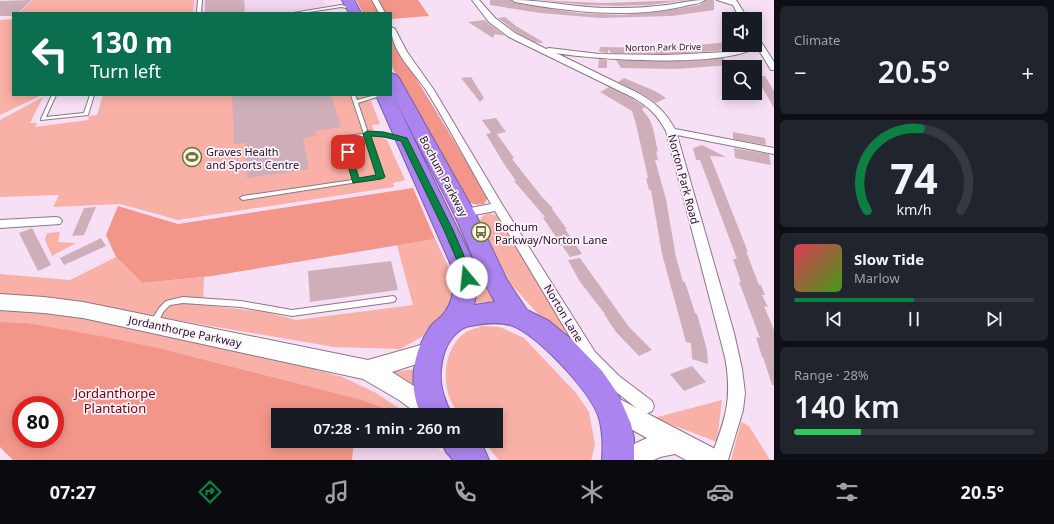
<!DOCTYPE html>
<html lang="en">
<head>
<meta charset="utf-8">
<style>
	:root { --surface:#171b24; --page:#20242c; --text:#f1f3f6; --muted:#9ea1a6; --line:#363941; --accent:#0b8043 }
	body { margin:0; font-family:"Noto Sans",sans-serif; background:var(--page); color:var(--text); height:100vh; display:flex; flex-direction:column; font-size:15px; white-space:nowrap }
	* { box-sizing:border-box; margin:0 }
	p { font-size:13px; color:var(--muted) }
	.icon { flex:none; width:22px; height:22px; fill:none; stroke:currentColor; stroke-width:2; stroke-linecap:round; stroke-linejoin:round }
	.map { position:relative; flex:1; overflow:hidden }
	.details { display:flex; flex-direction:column; gap:6px; padding:6px; background:#0d0f14; width:280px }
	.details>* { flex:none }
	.top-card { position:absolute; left:12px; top:12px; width:380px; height:84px; border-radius:0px; box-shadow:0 2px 10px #0003; background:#0b6e4f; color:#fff; overflow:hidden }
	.tools { position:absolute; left:722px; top:12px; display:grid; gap:8px }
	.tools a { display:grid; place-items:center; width:40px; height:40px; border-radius:0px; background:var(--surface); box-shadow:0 2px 10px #0003; font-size:20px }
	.speed { position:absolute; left:12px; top:396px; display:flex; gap:8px; font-size:20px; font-weight:700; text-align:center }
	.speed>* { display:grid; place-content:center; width:52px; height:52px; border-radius:50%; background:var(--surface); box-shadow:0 2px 10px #0003; line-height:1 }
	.speed .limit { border:6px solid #d22; background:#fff; color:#111 }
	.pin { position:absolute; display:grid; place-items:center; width:34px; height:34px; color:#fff; margin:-17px; border-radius:8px; box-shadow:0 2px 6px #0006 }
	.me { position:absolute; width:44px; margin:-22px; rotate:343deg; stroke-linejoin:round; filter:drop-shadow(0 0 3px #0008) }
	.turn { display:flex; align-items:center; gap:14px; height:84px; padding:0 12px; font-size:18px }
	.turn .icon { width:52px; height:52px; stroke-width:2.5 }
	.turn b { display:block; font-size:28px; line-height:34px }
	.big { font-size:30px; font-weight:600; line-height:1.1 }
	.details .tile { flex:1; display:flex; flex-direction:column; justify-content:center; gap:6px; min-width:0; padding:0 14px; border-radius:6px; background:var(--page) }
	.details .dial { align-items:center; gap:0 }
	.dial svg { height:104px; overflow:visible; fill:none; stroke:var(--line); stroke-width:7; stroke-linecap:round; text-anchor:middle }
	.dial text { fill:var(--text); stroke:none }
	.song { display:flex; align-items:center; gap:12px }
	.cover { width:48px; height:48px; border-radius:6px; background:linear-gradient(135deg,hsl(350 70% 55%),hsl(100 70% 35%)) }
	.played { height:4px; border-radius:2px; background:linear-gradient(90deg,var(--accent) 50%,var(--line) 50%) }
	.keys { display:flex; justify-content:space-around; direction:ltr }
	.heat { display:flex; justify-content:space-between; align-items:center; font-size:22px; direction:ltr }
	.charge { height:6px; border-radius:3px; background:linear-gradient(90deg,#34c759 28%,var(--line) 0) }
	.trip { position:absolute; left:271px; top:408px; width:232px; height:40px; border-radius:0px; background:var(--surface); box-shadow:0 2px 10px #0003; font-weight:600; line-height:40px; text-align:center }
	.tabs { display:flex; height:64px; justify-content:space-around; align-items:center; background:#090b0e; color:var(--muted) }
	.tabs .icon { width:28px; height:28px }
	.tabs .current { color:var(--accent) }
	.tabs b { font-size:18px; color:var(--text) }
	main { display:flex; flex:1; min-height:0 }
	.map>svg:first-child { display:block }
</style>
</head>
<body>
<main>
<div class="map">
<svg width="774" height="460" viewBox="0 0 774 460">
	<rect width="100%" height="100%" fill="#f7e0f5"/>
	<path fill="#f1d4ef" d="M194,0H323L328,13H194Z
		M354,441H428L453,460H352Z"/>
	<path fill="#f9b0a7" d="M33,0H194L193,13H19Z
		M12,19L13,95H42L0,115V20Z
		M391,92L496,302L471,303L391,95Z
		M103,95H368L369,97L363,98L364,102L371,101L380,124L372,125L376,136H382V138L387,140L405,180L393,183L394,187L178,220L120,204L53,207L59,195L0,197V120L43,97L30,123H37L35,127L88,120L89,116L97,115Z
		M489,213L498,216L577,347H568L510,283L479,221L484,215Z
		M60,232L58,242L76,243L52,256L45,240L47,233Z
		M435,239L458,287L453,308L436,329L400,349L334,347L54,299L0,295V274L70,280L116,257L142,283L204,277L203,305L266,312L296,320L413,305L397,245Z
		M0,309L77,317L287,362L343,377L376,393L409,415H401L363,400L155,347L28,323L0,322Z
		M482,326L500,327L524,338L576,393L589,412L595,445L591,460H499L483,441H496V415H461C458,411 454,407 452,403C440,381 445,344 468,331C472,329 478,328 482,326Z
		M416,369L420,392L388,370L400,371Z
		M722,400L717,442L654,418Z
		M741,422L749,426L770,460H731Z"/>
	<path fill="#f3968a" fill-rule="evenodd" d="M356,0H418L429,16L391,19V13H363Z
		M391,37L488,197L484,204C471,206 467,202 460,192L391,65Z
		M413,188L435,239L212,276L142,283L116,257L106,235L118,206L178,224Z
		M0,322L28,323L100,336L155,347L363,400L401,415H278V441H354L352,460H13L0,447ZM21,405H55V439H21Z"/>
	<path fill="#ceafb9" d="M32,0L18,13H13V16H0V1Z
		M205,0H244L245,11H244V13H205Z
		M490,0H511L515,3L578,13L622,15L664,11L699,5L706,0H714V10L672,16L600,18L540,13L490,5Z
		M539,0L602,3L688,0L650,5L616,6L586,5Z
		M505,17L516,26L543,42L542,43L535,42L516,32L498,18Z
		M485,20L488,23L505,36L495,34L493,38L468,22Z
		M729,42V45L733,46L718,51L666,54L611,53L608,49V53L599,52L600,47L664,48Z
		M723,58L731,65L676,69L621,68L616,60L690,61Z
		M599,59L607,60V68H598Z
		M755,75L765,76L774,91V108Z
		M471,77L484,98L480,102L461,78Z
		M624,78L655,91L666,98L656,103L641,93L618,82Z
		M609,87L633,99L645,107L642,109L650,120L653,128L658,152L656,151L658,160H655L666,199L676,257L683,282H685L695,313L697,314L707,350L708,364L692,359L691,343L686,342L662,254L651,190H649L646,178H648L636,124L632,111L600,92Z
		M232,95H331L341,127L315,131L316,136L303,138L309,169L247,178L246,143L234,144Z
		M496,118L506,132L497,134L514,158L512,159L542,197L553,208L552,209L567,229H565L582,254L570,257L543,218L545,217L514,181H516L504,164L486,134L491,133L482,120Z
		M733,132L765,138L766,145L733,139Z
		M702,145L726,157L710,156L748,252L746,251L759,285H761L765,295H762L768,307L764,306L774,330V385H772L763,357H762L756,337L760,338L739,282H741L733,259H737L700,160H696L693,148Z
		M734,148L769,154L771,165L735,158Z
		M96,207L84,235L72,236L84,208Z
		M32,228L51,265L38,271L19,233Z
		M101,238L106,246L64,265L60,258Z
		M580,258L629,327L652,350L639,356L616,332L604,314H605L580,282L568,260Z
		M391,261L398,290L310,302L308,271Z
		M692,366L706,382L684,391L670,374Z"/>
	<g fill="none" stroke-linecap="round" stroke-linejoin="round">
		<g stroke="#8b7689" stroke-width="2">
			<path id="lane" d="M198,0H202L201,13H197Z
				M341,5L354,8L352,9L341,7L302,13H293Z
				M52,95H56L46,117L84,113L90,95H94L88,115L41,120V119Z
				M351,95H355L357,100L376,95H383L358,103L368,133H376L402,138L404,139L402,140L376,135L369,136L384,177L383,178L243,200L241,199L240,198L241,197L243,196L353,180L341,137L343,136L364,134ZM365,136L378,176L358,179L346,138Z
				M393,296L395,297L396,299L395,301L393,302L292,316L241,307L183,303L170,305L163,312L157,325L154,326L151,325L150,323L159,308L166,301L183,297L241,301L292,310Z"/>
		</g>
		<g stroke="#8b7689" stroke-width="2">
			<path id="street" d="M372,0H378L385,13H379Z
				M472,0H479L495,18L515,33L546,49L549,48L599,54L666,55L727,52L739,50L750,45H755V37H758L774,62V70H771L757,47C725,68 596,60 556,53L640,94C657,104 665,112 675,129L774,148V154L677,135L734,333L742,369L745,393L743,410L728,460H710C725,420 733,400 725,357L666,131C658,116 649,107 634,98L509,37L489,22Z
				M512,0C545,0 577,8 610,8C626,8 641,8 656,6C673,5 689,0 705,0C700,4 692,4 685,6C630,19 570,12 515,2Z
				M717,0H736L748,19H740L733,5Z
				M391,27L395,29L407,52L434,90L503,206L595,352L619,376L652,401L654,406L652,411L646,414L640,411L609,386L585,362L495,211L464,217L460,216L458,213L460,210L491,204C469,166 449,127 426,90C413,71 391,51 391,27Z
				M56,217L60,218L62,221L60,224L0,228V220Z"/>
		</g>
		<g stroke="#8b7689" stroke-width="2">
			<path id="secondary" d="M0,294L44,297L83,302L368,360L431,342L438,345L442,351L438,357L392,372L442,404L446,412L444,415H419L399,400L363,379L83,318L44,313L0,310Z
				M608,393L719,451L722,460H686L675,454L660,457L654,460H616L619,451L647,438L600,412L597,404L600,396Z"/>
		</g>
		<g stroke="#7a5ea6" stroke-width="2">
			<path id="highway" d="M342,0H354L361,13H349Z
				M391,73L396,75L399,78L475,213L507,280L527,310L549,321L572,340L602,371L618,394L631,424L634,438V460H602C603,445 603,429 598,415C588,389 536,333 510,325C499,322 487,323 476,325C472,326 466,326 462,329C440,343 436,379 446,401C447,406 450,410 452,415H421C408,386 412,354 430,327C434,321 441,318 445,312C455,298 455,281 451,265L376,95H391V93L392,95ZM393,96C413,136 435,175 455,216C468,244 479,275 495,302L474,305L478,288L475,265Z
				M441,441H478L484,449L489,460H453L446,452Z"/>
		</g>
		<use href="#lane" fill="#fff" fill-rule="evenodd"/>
		<use href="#street" fill="#fff" fill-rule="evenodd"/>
		<use href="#secondary" fill="#fff" fill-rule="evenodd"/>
		<use href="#highway" fill="#ab84ef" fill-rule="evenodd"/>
	</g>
	<path fill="#0b8043" stroke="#07532c" d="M367,131L384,132L407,138L453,230L468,265L472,278L471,281H464L459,265L444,230L401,141L384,137L371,136L385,177L381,179L353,183L344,152L345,150H350L351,152L359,178L376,175L363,134Z"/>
	<defs>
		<g id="stadium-ring" transform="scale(1)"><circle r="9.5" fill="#fff1fe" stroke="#6d7823" stroke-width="1.5"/><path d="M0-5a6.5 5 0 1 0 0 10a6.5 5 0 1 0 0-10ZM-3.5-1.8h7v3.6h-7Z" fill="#6d7823"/></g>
		<g id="bus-ring" transform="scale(1)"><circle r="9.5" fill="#fff1fe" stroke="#6d7823" stroke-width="1.5"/><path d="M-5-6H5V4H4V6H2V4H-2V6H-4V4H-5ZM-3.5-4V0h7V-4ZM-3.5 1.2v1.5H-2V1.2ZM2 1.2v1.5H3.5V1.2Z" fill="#6d7823"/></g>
	</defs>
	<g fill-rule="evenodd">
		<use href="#stadium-ring" x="192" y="157"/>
		<use href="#bus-ring" x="481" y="232"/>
	</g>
	<g text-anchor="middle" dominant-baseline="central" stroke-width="3.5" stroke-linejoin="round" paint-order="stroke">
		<g font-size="9" fill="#1f171f" stroke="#fff1fe">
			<text transform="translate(663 47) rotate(-1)">Norton Park Drive</text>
		</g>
		<g font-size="11" fill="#1f171f" stroke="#fff1fe" text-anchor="start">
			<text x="206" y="151">Graves Health<tspan x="206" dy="13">and Sports Centre</tspan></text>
			<text x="495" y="226">Bochum<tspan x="495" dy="13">Parkway/Norton Lane</tspan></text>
		</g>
		<g font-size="11" fill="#1f171f" stroke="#fff1fe">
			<text transform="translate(444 176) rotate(62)">Bochum Parkway</text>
			<text transform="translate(684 179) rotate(75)">Norton Park Road</text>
			<text transform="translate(564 313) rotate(59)">Norton Lane</text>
			<text transform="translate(185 331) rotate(12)">Jordanthorpe Parkway</text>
		</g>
		<g font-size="13" fill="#740004" stroke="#fff1fe">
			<text x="115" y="393">Jordanthorpe<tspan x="115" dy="15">Plantation</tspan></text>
		</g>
	</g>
</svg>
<div class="tools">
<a><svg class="icon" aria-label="sound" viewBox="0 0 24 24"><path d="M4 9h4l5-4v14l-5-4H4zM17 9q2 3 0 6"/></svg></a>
<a><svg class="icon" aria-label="search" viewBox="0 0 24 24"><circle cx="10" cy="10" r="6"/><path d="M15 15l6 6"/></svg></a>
</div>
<div class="speed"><div class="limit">80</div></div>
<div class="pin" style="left:348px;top:152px;background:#d93025"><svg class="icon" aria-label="arrive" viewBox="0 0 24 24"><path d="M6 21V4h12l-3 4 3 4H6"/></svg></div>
<svg class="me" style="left:467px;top:278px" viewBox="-20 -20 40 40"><circle r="19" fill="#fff"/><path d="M0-13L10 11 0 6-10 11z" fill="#0b8043"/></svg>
<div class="trip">07:28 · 1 min · 260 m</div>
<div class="top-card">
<div class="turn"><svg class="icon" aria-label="left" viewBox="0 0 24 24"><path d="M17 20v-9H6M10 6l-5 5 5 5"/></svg><div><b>130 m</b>Turn left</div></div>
</div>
</div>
<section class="details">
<div class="tile"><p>Climate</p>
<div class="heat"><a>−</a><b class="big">20.5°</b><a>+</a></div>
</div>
<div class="tile dial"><svg viewBox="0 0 100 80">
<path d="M14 69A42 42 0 1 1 86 69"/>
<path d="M14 69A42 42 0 0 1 55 6" stroke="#0b8043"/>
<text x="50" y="56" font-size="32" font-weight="700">74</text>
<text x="50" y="72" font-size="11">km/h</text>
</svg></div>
<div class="tile">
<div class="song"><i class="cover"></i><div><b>Slow Tide</b><p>Marlow</p></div></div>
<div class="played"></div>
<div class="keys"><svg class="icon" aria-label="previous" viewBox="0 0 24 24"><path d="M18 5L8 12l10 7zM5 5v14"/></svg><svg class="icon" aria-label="pause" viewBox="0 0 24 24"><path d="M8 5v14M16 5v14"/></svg><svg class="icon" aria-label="next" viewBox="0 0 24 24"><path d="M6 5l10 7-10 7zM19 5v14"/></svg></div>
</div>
<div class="tile"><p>Range · 28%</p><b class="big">140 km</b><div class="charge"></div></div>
</section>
</main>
<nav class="tabs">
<b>07:27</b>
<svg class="icon current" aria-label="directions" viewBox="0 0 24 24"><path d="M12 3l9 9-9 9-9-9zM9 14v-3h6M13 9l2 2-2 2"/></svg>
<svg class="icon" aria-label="music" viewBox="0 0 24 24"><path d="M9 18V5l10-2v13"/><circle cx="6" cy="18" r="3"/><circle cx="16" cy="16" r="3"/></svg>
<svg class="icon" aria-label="phone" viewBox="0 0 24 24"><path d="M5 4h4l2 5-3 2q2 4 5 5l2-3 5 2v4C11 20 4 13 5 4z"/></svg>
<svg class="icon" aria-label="climate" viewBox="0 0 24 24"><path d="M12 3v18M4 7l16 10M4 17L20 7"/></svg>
<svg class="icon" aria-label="car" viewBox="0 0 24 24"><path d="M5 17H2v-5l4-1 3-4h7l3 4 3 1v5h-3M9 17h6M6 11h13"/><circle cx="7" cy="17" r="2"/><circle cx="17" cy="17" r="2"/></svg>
<svg class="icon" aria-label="filters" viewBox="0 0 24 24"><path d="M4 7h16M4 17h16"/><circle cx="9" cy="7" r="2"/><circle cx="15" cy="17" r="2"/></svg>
<b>20.5°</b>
</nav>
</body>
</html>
